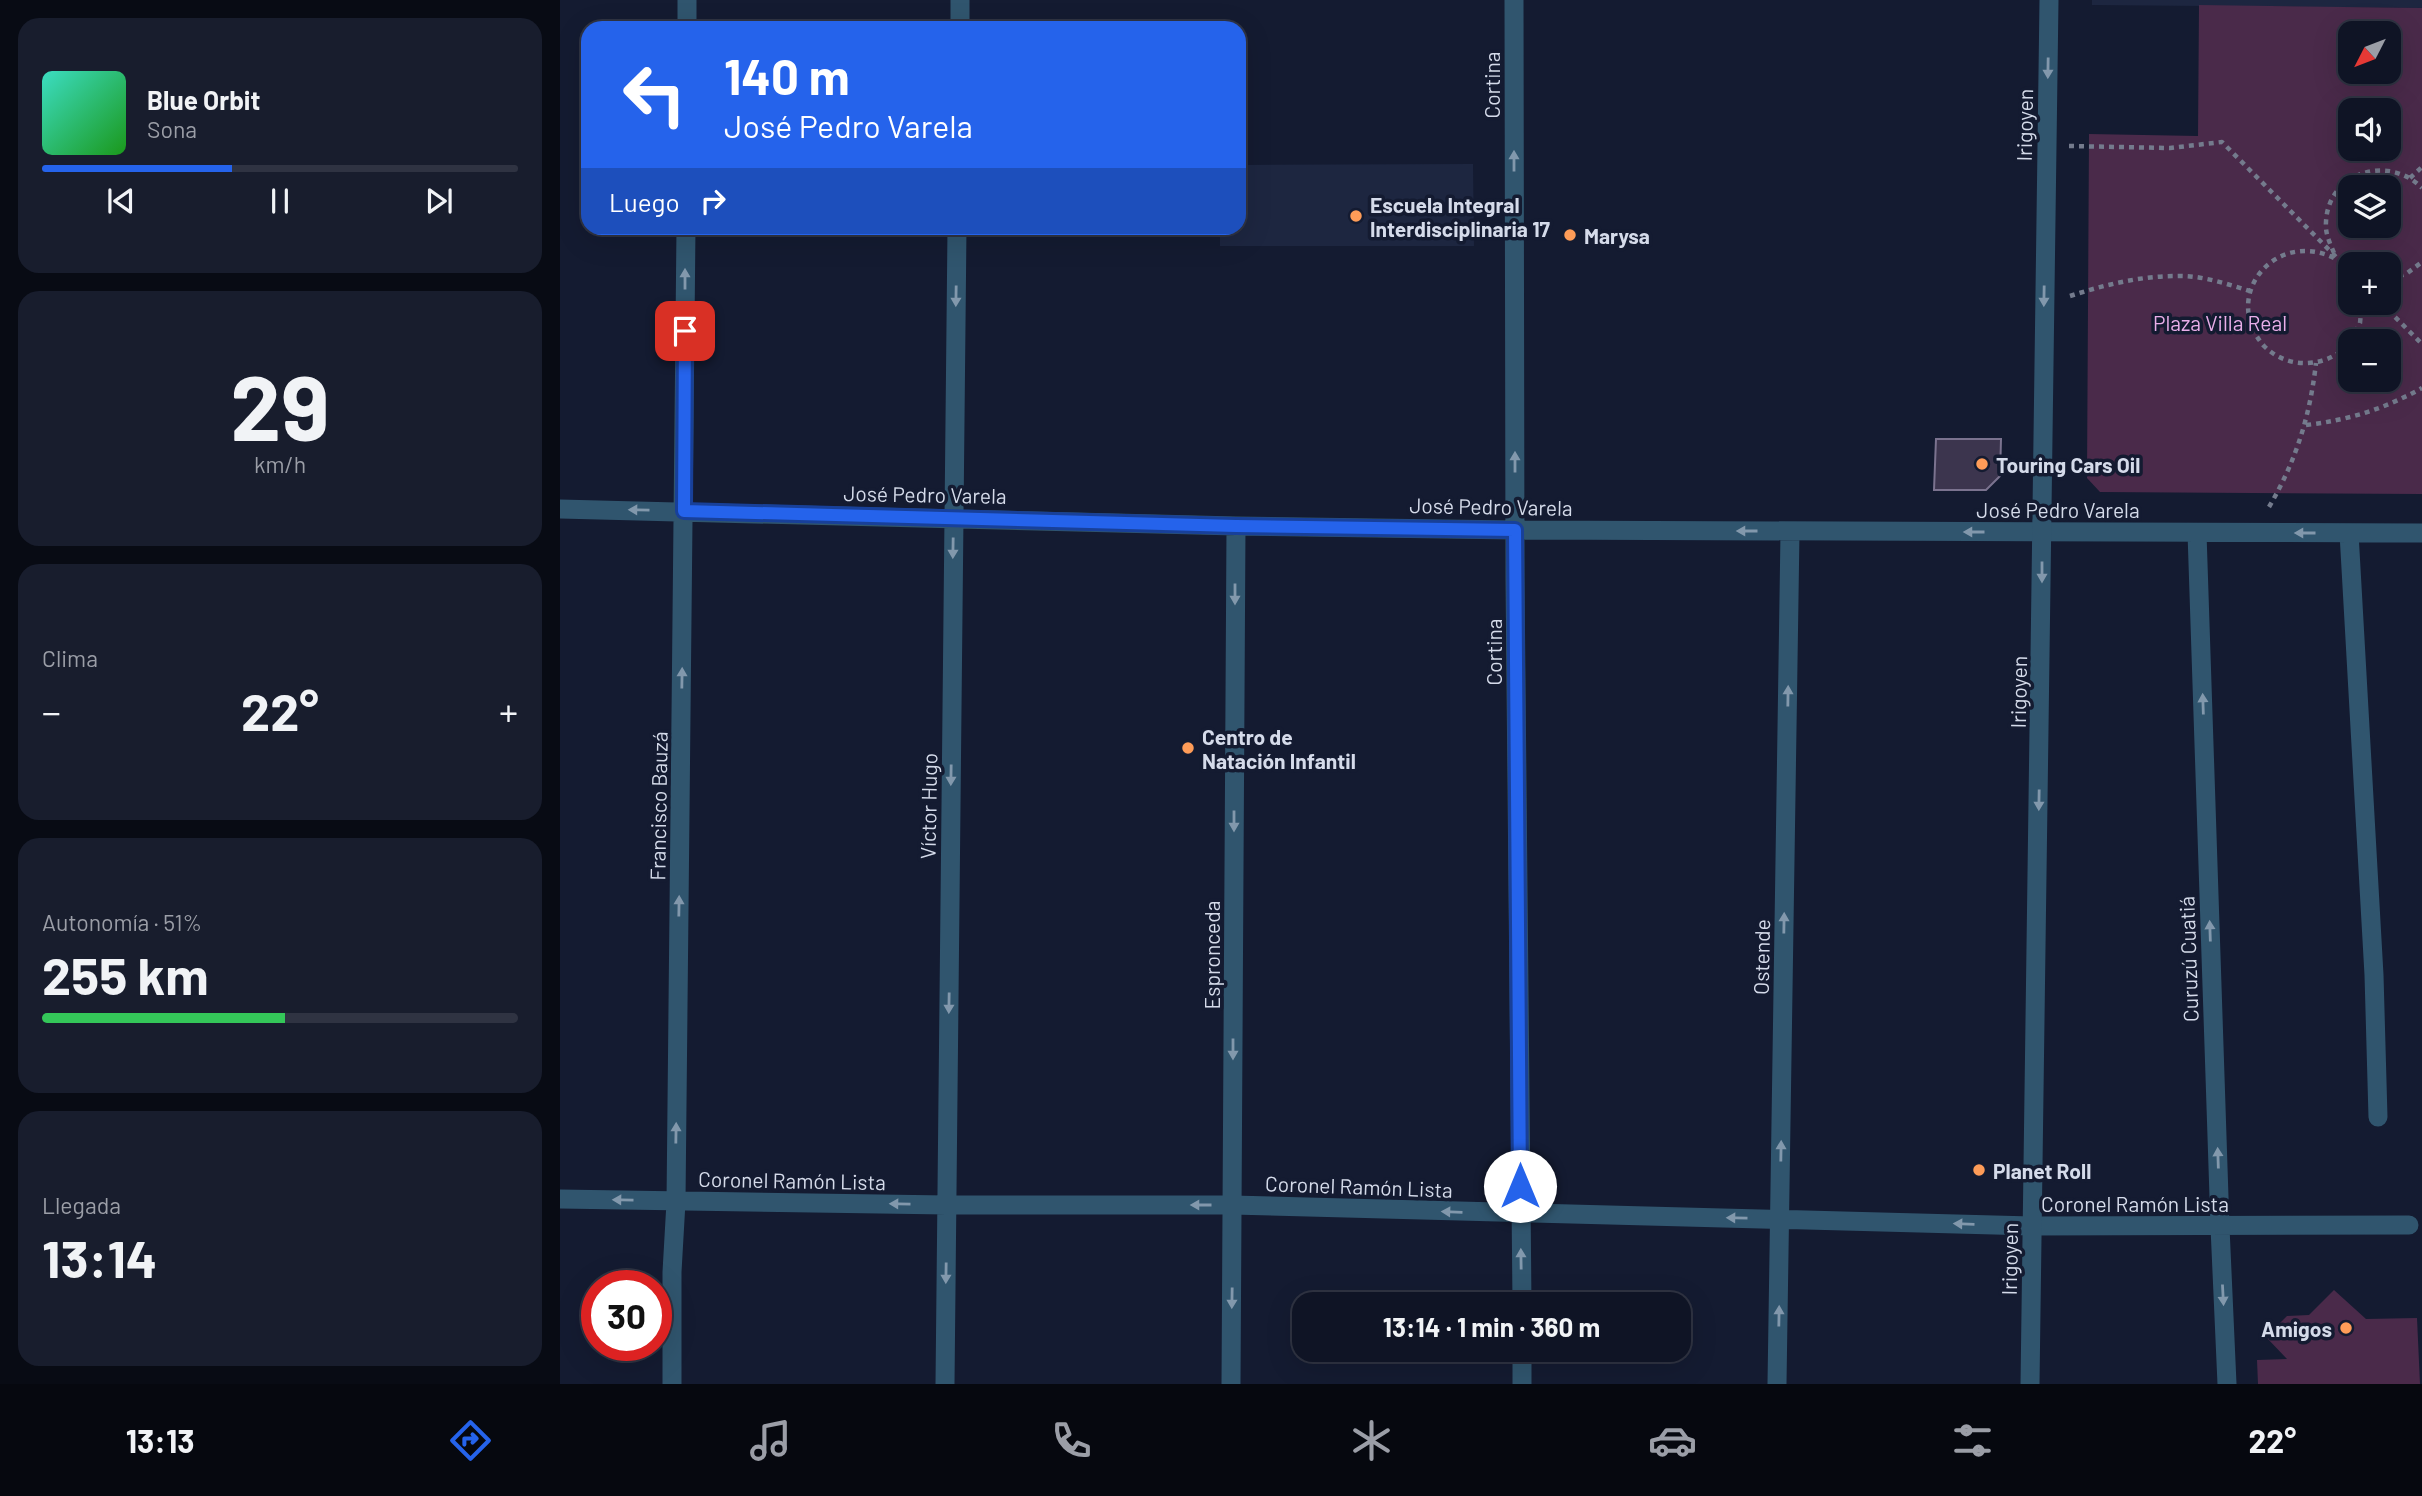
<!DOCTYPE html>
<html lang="es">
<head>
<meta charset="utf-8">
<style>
	:root { --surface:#0f1425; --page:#181d2d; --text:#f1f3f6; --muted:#9b9ea7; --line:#2f3342; --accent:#2563eb }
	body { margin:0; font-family:Barlow,sans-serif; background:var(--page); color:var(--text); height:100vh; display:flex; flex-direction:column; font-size:26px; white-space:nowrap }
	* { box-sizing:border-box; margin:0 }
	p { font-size:23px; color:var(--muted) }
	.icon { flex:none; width:38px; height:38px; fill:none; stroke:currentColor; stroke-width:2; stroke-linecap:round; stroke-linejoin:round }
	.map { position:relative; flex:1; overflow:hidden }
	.details { display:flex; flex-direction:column; gap:18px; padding:18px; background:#080b14; width:560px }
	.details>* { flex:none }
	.hud { position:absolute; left:21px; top:21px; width:665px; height:214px; border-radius:21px; box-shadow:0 7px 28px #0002,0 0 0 2px var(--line); background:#2563eb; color:#fff; overflow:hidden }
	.needle { width:46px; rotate:228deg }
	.controls { position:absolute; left:1778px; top:21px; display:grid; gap:14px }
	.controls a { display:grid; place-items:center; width:63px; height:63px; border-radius:14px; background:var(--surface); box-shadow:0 7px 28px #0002,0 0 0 2px var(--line); font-size:35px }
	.speed { position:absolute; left:21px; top:1270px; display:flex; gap:14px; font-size:35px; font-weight:700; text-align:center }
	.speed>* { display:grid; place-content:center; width:91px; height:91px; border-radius:50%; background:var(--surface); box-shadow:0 7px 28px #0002,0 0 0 2px var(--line); line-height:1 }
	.speed .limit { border:10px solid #d22; background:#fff; color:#111 }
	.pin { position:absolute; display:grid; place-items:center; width:60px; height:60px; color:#fff; margin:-30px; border-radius:14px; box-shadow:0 4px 10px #0006 }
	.me { position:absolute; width:77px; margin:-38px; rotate:0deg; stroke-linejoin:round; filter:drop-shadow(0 0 5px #0008) }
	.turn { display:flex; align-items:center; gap:24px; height:147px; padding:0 28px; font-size:32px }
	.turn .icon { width:91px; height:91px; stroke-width:2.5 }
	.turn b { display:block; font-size:49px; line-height:60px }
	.then { display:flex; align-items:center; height:66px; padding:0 28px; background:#0003; gap:14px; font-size:26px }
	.big { font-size:52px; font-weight:700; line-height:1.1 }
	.details .widget { flex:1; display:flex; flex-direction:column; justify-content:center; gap:10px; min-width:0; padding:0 24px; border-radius:21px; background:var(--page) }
	.details .dial { align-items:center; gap:0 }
	.dial b { font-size:91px; line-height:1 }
	.song { display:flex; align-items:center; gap:21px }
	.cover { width:84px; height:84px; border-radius:10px; background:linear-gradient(135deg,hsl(170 70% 55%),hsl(120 70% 35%)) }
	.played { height:7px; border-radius:4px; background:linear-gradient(90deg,var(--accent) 40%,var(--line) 40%) }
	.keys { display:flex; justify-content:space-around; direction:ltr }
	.heat { display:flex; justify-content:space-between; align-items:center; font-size:38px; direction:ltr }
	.charge { height:10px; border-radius:5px; background:linear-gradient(90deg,#34c759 51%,var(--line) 0) }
	.trip { position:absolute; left:732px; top:1292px; width:399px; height:70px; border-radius:21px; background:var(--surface); box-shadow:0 7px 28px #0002,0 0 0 2px var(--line); font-weight:700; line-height:70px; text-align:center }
	.dock { display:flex; height:112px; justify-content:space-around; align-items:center; background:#06080f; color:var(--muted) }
	.dock .icon { width:49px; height:49px }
	.dock .active { color:var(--accent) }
	.dock b { font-size:32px; color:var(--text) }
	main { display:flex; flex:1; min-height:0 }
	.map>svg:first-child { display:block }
</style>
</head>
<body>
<main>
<section class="details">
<div class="widget">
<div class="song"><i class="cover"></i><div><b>Blue Orbit</b><p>Sona</p></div></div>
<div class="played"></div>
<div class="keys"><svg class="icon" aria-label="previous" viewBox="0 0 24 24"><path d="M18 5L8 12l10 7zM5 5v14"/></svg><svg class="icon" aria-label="pause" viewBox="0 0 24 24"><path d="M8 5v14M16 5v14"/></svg><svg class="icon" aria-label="next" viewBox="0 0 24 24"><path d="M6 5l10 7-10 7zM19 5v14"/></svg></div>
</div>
<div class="widget dial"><b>29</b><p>km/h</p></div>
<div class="widget"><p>Clima</p>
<div class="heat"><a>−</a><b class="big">22°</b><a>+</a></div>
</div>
<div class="widget"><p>Autonomía · 51%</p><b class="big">255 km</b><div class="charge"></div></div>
<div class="widget"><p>Llegada</p><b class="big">13:14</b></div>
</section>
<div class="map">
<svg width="1862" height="1384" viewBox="0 0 1862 1384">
	<rect width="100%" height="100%" fill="#141b31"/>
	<path fill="#1d2640" d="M1532,0H1862V8L1532,5Z
		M913,164L914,246H660V228H679V165Z"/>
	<path fill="#4a2a4a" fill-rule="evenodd" d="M1639,5L1862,8V494L1540,492L1527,478L1529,134L1638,136ZM1790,33H1829V72H1790ZM1790,110H1829V149H1790ZM1790,187H1829V226H1790ZM1790,264H1829V303H1790ZM1790,341H1829V380H1790Z
		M1774,1290L1806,1319L1857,1318L1860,1384H1698L1697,1360L1727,1359L1706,1337L1727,1316L1749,1315Z"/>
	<path fill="#3c354e" stroke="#7b738f" stroke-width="2" d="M1376,439H1441L1440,476L1426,490H1374Z"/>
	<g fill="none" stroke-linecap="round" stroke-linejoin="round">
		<path stroke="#747b8d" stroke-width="4.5" stroke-dasharray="5 5" stroke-linecap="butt" d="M1509,146L1610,148L1662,142L1790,271
			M1850,178L1862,167
			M1774,253C1770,243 1765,234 1766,222C1768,172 1829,154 1862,188
			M1774,258C1715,229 1660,296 1704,346C1716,358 1732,364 1748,363C1765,362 1780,355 1790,342
			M1829,279L1846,274L1862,262
			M1510,296C1544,285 1580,276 1616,276C1641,275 1667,284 1690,291
			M1821,303L1862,344
			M1791,341L1800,323L1802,303
			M1746,425C1789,420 1824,409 1862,388
			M1709,507C1736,461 1750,416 1756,363"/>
		<path stroke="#30556e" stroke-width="19" d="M954,0L955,578L962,1304
			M127,28V0
			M400,28V0
			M0,509L676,526L955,530L1862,533
			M1637,533L1660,1227L1667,1384
			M1789,533L1814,975L1818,1117
			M0,1199L387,1205H672L1472,1226L1849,1225
			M962,1349V1384
			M112,1384V1272L116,1202L126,228
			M385,1384L397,228
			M671,1384L676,526
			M1217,1384L1230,532"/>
		<path stroke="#30556e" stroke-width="19" d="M1470,1384L1489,0"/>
	</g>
	<defs><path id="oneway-solid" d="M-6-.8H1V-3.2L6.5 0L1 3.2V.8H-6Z" transform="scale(1.75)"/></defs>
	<g fill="#8298ac">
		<use href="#oneway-solid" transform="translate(1488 68) rotate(91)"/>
		<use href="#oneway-solid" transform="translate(954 161) rotate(-90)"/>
		<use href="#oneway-solid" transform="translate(125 279) rotate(-90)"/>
		<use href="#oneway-solid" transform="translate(396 296) rotate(91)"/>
		<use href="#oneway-solid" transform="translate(1484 296) rotate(91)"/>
		<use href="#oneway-solid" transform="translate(955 462) rotate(-90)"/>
		<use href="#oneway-solid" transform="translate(79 510) rotate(-179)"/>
		<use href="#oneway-solid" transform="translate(1187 531) rotate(-180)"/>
		<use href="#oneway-solid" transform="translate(1414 532) rotate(-180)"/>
		<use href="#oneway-solid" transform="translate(1745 533) rotate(-180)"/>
		<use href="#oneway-solid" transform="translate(393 548) rotate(91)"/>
		<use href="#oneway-solid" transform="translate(1482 572) rotate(90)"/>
		<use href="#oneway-solid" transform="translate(675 594) rotate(90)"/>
		<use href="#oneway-solid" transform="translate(122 678) rotate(-89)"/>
		<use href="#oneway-solid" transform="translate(1228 696) rotate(-89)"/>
		<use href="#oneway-solid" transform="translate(1643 704) rotate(-92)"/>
		<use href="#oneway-solid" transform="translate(391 775) rotate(91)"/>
		<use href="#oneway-solid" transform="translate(1479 800) rotate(91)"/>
		<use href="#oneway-solid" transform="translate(674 821) rotate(90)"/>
		<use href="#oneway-solid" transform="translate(119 906) rotate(-89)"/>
		<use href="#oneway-solid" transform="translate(1224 923) rotate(-89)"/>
		<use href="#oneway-solid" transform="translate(1650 931) rotate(-92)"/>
		<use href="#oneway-solid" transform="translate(389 1003) rotate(91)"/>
		<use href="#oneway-solid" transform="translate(673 1049) rotate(90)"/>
		<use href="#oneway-solid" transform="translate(116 1133) rotate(-89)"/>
		<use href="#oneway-solid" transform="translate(1221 1151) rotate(-89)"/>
		<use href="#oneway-solid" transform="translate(1658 1158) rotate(-92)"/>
		<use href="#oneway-solid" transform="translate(63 1200) rotate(-179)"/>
		<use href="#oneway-solid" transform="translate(340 1204) rotate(-179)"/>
		<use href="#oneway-solid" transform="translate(641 1205) rotate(-180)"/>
		<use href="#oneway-solid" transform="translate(892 1212) rotate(-178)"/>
		<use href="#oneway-solid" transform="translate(1177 1218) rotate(-179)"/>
		<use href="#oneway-solid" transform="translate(1404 1224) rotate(-178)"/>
		<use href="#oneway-solid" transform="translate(961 1259) rotate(-91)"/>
		<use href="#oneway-solid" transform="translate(386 1273) rotate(91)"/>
		<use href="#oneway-solid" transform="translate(1663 1295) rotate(87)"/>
		<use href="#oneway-solid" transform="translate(672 1298) rotate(91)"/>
		<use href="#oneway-solid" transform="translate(1219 1316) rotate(-89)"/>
	</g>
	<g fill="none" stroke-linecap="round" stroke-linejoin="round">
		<g stroke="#184099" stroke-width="18">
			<path id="route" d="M125,331L124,511L676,526L955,530L960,1186"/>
		</g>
		<use href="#route" stroke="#2563eb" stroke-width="12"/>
	</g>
	<g fill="#fe9c58" stroke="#141b31" stroke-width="2.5">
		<circle cx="796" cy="216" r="7"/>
		<circle cx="1010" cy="235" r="7"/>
		<circle cx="1422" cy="464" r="7"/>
		<circle cx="628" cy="748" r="7"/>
		<circle cx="1419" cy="1170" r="7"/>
		<circle cx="1786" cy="1328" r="7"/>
	</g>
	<g text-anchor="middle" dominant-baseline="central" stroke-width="7" stroke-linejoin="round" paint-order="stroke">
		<g font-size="21" fill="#d5dbea" stroke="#141b31">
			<text transform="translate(931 85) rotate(-90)">Cortina</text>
			<text transform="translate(1464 125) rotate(-89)">Irigoyen</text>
			<text transform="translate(365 494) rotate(1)">José Pedro Varela</text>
			<text transform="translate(931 506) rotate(1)">José Pedro Varela</text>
			<text x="1498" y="509">José Pedro Varela</text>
			<text transform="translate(933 652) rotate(-90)">Cortina</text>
			<text transform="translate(1458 692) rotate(-89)">Irigoyen</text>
			<text transform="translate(98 806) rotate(-89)">Francisco Bauzá</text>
			<text transform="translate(368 806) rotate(-89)">Víctor Hugo</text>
			<text transform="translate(651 955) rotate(-90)">Espronceda</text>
			<text transform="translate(1201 957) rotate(-89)">Ostende</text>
			<text transform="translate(1628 959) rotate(-92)">Curuzú Cuatiá</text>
			<text transform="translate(232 1180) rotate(1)">Coronel Ramón Lista</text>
			<text transform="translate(799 1186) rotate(2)">Coronel Ramón Lista</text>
			<text x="1575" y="1203">Coronel Ramón Lista</text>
			<text transform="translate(1449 1259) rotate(-89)">Irigoyen</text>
		</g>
		<g font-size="21" font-weight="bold" fill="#d5dbea" stroke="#141b31" text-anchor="start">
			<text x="810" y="204">Escuela Integral<tspan x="810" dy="24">Interdisciplinaria 17</tspan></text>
			<text x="1024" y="235">Marysa</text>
			<text x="1436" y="464">Touring Cars Oil</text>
			<text x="642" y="736">Centro de<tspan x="642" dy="24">Natación Infantil</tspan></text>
			<text x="1433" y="1170">Planet Roll</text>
			<text x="1772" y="1328" text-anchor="end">Amigos</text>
		</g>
		<g font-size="21" fill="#e9aee9" stroke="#141b31">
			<text x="1660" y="322">Plaza Villa Real</text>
		</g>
	</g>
</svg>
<div class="controls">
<a><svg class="needle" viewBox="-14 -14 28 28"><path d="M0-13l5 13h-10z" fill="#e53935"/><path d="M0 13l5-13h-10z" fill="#9b9ea7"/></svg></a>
<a><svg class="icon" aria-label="sound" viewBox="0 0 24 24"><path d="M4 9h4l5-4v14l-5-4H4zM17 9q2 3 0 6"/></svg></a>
<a><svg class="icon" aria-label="layers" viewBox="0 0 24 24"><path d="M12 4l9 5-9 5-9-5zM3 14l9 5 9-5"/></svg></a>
<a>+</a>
<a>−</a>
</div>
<div class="speed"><div class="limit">30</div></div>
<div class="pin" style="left:125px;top:331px;background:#d93025"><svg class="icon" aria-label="arrive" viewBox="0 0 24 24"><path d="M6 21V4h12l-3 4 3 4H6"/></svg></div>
<svg class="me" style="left:960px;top:1186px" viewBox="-20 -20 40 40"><circle r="19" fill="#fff"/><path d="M0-13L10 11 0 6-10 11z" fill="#2563eb"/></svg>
<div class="trip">13:14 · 1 min · 360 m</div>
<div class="hud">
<div class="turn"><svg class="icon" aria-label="left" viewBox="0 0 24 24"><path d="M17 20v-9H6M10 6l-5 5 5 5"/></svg><div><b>140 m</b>José Pedro Varela</div></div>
<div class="then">Luego<svg class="icon" aria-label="right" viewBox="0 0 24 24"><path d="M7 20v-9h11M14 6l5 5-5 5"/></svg></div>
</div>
</div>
</main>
<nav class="dock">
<b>13:13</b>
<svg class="icon active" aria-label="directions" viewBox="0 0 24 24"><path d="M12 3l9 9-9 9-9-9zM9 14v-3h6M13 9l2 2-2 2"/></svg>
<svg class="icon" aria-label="music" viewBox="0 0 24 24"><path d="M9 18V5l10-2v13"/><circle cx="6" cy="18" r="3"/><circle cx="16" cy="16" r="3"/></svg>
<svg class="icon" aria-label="phone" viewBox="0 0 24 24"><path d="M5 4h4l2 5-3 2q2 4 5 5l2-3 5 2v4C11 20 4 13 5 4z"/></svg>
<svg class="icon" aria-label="climate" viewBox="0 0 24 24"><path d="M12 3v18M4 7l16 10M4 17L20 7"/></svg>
<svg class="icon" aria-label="car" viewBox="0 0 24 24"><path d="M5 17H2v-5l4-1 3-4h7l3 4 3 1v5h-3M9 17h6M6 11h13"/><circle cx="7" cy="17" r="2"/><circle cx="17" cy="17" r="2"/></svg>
<svg class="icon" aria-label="filters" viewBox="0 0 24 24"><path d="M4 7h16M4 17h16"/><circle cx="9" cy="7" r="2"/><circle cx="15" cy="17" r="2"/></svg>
<b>22°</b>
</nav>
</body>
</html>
